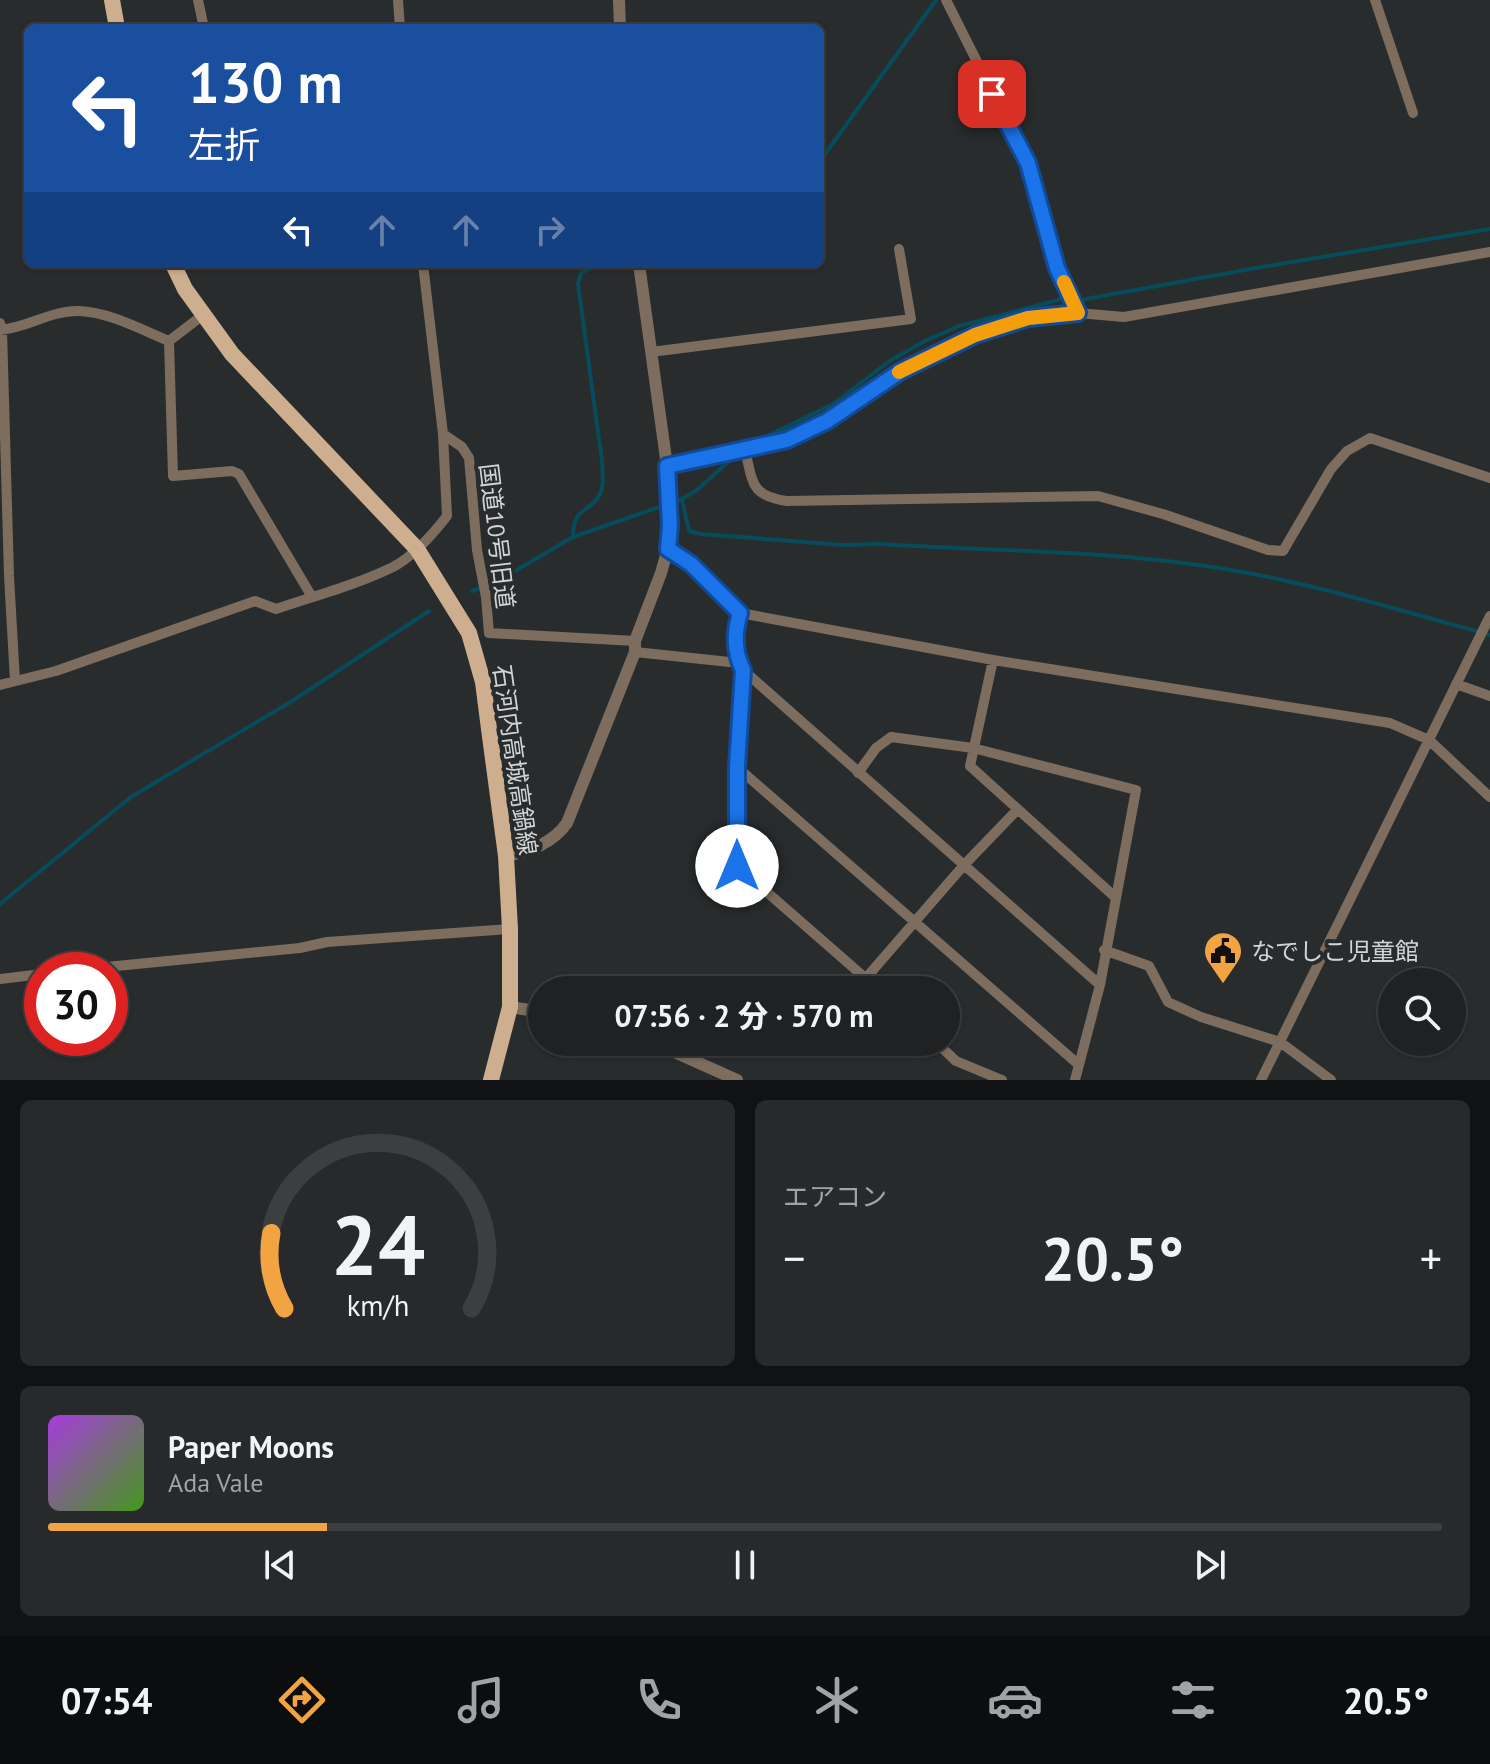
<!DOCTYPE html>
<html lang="ja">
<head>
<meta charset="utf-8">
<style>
	:root { --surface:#1f2122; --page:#27292a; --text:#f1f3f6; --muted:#a1a3a5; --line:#3c3e40; --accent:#f3a442 }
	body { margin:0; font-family:"PT Sans","Noto Sans JP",sans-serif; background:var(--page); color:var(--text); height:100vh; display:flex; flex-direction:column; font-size:30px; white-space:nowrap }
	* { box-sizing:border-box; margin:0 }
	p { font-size:26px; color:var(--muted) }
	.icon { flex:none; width:44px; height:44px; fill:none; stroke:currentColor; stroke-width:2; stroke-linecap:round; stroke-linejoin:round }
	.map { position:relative; height:1080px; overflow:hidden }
	.details { display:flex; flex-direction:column; gap:20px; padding:20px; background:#111213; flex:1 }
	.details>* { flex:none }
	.top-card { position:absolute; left:24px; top:24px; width:800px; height:244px; border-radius:12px; box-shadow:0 2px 6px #0004,0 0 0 2px var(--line); background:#1a4fa0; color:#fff; overflow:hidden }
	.controls { position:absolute; left:1378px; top:968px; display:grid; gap:16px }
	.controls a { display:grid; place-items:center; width:88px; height:88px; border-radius:50%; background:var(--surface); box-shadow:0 2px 6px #0004,0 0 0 2px var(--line); font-size:40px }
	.speed { position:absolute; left:24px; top:952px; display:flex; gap:16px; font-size:40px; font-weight:700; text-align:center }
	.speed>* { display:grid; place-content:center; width:104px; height:104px; border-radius:50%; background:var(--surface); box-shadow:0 2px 6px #0004,0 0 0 2px var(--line); line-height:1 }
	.speed .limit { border:12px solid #d22; background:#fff; color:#111 }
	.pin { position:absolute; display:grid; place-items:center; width:68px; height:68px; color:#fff; margin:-34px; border-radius:16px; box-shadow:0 4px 12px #0006 }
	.me { position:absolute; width:88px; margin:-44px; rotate:0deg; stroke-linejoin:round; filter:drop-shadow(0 0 6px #0008) }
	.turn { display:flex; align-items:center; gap:28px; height:168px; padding:0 32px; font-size:36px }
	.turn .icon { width:104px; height:104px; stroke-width:2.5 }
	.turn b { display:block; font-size:56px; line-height:68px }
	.lanes { display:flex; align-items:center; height:76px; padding:0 32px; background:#0003; justify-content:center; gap:40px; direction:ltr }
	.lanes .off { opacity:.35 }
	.big { font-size:60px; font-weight:800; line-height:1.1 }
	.details .widget { flex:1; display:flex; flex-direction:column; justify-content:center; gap:12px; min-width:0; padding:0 28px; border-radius:12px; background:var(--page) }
	.details .dial { align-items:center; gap:0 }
	.dial svg { height:208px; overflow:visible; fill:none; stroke:var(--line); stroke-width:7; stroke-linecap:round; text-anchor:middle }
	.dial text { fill:var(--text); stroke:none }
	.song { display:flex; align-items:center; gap:24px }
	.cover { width:96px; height:96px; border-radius:12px; background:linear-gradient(135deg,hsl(280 70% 55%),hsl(100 70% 35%)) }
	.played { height:8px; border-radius:4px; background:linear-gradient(90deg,var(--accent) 20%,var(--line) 20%) }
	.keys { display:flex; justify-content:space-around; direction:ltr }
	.heat { display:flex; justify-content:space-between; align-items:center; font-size:44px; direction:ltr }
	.details .tiles { flex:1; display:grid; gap:20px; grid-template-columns:1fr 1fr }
	.widget:last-child { grid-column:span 2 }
	.trip { position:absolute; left:528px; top:976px; width:432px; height:80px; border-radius:40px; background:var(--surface); box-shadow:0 2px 6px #0004,0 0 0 2px var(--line); font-weight:800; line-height:80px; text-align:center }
	.dock { display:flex; height:128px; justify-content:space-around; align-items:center; background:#0c0d0e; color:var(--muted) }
	.dock .icon { width:56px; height:56px }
	.dock .active { color:var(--accent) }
	.dock b { font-size:36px; color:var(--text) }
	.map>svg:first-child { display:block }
</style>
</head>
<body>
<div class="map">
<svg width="1490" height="1080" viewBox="0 0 1490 1080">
	<rect width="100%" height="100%" fill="#292c2d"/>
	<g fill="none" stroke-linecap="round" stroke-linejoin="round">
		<path stroke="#064c5a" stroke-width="4" d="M820,161L936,0
			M751,444L833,404L891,360L925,341L959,326L1066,298L1075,301L1256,268L1490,229
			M682,499L689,531L701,534L843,545L878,544C989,551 1102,550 1212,567C1307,581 1398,610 1490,635
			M573,537C573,505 590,514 600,494C605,485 602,470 602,461L578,284L581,273L601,264
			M472,591L493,584L573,537L682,499L697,490L737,454
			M0,904L131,797L292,701L429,611"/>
		<path stroke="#7c6d5e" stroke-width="10" d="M198,0L204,28
			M398,0L400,28
			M946,0L1028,163L1057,268L1078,313
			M1375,0L1413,113
			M0,323L2,330L9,576L15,681
			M0,330C26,328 52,310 79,311C109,312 142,330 169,341
			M169,341L173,476L232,471L239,474L312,597
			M169,341L203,315
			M651,352L911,319L899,249
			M443,434L462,447L469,458L477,550L486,597L489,633L635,641
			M745,450C753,482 750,496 787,501L1098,496L1163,514L1268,550L1283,551L1331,469L1347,451L1370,438L1490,478
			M667,466L787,440L827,421L901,371L975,335L1028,318L1078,313L1124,317L1490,252
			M668,549L691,564L740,613L993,660L1390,723L1429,740L1490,797
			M740,613C734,632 734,652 743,670L1100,985
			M635,652L739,663
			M993,660L970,766L1115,897
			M743,670L737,767V866L879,990
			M1456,684L1490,696
			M0,685L56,671L255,601L276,609C314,596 356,585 393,567C414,556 433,534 447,516L443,434L423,264
			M737,767L1079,1065
			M858,773L876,748L891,737L973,748L1136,790L1100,985L1075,1080
			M1104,950L1149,966L1168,1002L1201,1017L1280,1042L1331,1080
			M76,970L300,948L327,942L510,929
			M866,978L964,865L1018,809
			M0,979L42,974
			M936,1042L956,1061L1002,1080
			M1261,1080L1490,616"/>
		<path stroke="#7c6d5e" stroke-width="12" d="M619,0L620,28
			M506,856C530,851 552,844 567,823L635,652V641L661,573L670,541V526L667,466L639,264
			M510,1007L542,1012
			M652,1042L737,1080"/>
		<path stroke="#cdae8e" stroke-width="16" d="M112,0L117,28
			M173,264L185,289L232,354L417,549L469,633L483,682L489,729L506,856L510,929V1007L491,1080"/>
	</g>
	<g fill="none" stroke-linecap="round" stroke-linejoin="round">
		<g stroke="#114b97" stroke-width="20">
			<path id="route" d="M737,866V767L743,670C734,652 734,632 740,613L691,564L668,549L670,526L667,466L787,440L827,421L901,371L975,335L1028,318L1078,313L1057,268L1028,163L992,94"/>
		</g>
		<use href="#route" stroke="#1a73e8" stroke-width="14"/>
		<path stroke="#f59e0b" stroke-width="14" d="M899,372L975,335L1028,318L1078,313L1064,282"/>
	</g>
	<defs>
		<g id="civic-pin" transform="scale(2)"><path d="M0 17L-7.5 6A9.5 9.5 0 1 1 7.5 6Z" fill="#f3a442" stroke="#292c2d"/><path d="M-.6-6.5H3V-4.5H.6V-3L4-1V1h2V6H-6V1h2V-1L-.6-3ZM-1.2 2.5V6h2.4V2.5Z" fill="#111"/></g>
	</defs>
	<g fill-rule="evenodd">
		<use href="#civic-pin" x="1223" y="951"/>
	</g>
	<g text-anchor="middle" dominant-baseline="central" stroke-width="8" stroke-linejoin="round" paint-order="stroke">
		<g font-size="24" fill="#d2d4d5" stroke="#292c2d">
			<text transform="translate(497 536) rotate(83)">国道10号旧道</text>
			<text transform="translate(515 760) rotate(82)">石河内高城高鍋線</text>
		</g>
		<g font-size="24" fill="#d2d4d5" stroke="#292c2d" text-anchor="start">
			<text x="1251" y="951">なでしこ児童館</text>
		</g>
	</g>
</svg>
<div class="controls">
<a><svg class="icon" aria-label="search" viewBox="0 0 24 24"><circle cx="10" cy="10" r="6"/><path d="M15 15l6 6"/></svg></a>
</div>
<div class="speed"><div class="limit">30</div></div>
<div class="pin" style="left:992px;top:94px;background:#d93025"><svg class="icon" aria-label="arrive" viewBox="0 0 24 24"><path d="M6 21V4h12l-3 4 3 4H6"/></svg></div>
<svg class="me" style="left:737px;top:866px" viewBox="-20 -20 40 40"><circle r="19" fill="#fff"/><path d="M0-13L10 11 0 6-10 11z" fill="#1a73e8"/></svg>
<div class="trip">07:56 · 2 分 · 570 m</div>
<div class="top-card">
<div class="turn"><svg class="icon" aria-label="left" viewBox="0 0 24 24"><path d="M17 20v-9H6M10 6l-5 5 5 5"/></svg><div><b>130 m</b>左折</div></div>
<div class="lanes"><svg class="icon" aria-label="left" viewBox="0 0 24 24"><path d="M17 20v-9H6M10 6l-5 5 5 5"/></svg><svg class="icon off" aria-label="ahead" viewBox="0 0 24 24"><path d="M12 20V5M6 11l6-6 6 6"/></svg><svg class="icon off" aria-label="ahead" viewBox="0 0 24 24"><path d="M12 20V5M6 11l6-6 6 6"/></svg><svg class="icon off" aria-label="right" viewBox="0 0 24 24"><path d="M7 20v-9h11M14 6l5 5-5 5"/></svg></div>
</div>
</div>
<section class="details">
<div class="tiles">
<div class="widget dial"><svg viewBox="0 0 100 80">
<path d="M14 69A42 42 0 1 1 86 69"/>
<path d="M14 69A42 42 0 0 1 9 40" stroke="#f3a442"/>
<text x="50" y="56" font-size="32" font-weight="700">24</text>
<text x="50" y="72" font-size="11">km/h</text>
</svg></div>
<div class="widget"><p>エアコン</p>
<div class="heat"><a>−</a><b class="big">20.5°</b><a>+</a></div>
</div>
<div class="widget">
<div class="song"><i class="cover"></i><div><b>Paper Moons</b><p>Ada Vale</p></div></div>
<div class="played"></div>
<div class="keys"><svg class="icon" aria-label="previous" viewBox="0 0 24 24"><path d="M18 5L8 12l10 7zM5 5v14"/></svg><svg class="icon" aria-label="pause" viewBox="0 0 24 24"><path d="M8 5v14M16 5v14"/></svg><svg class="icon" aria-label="next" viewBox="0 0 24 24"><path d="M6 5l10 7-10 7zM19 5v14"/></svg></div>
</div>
</div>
</section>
<nav class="dock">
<b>07:54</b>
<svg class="icon active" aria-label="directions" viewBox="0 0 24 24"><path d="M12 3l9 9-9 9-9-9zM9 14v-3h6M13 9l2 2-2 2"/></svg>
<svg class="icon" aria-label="music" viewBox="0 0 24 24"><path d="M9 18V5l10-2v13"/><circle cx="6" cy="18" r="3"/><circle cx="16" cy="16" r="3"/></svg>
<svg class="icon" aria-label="phone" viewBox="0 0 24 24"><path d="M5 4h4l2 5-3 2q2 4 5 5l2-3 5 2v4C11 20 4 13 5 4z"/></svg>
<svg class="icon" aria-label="climate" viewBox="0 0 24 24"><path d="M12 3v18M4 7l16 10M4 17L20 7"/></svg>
<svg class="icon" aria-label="car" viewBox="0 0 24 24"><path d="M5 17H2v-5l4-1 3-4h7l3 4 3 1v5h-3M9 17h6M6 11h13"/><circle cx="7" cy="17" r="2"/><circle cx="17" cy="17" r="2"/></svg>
<svg class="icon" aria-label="filters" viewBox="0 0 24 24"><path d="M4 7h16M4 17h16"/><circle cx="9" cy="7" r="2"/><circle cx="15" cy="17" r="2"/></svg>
<b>20.5°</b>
</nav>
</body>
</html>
